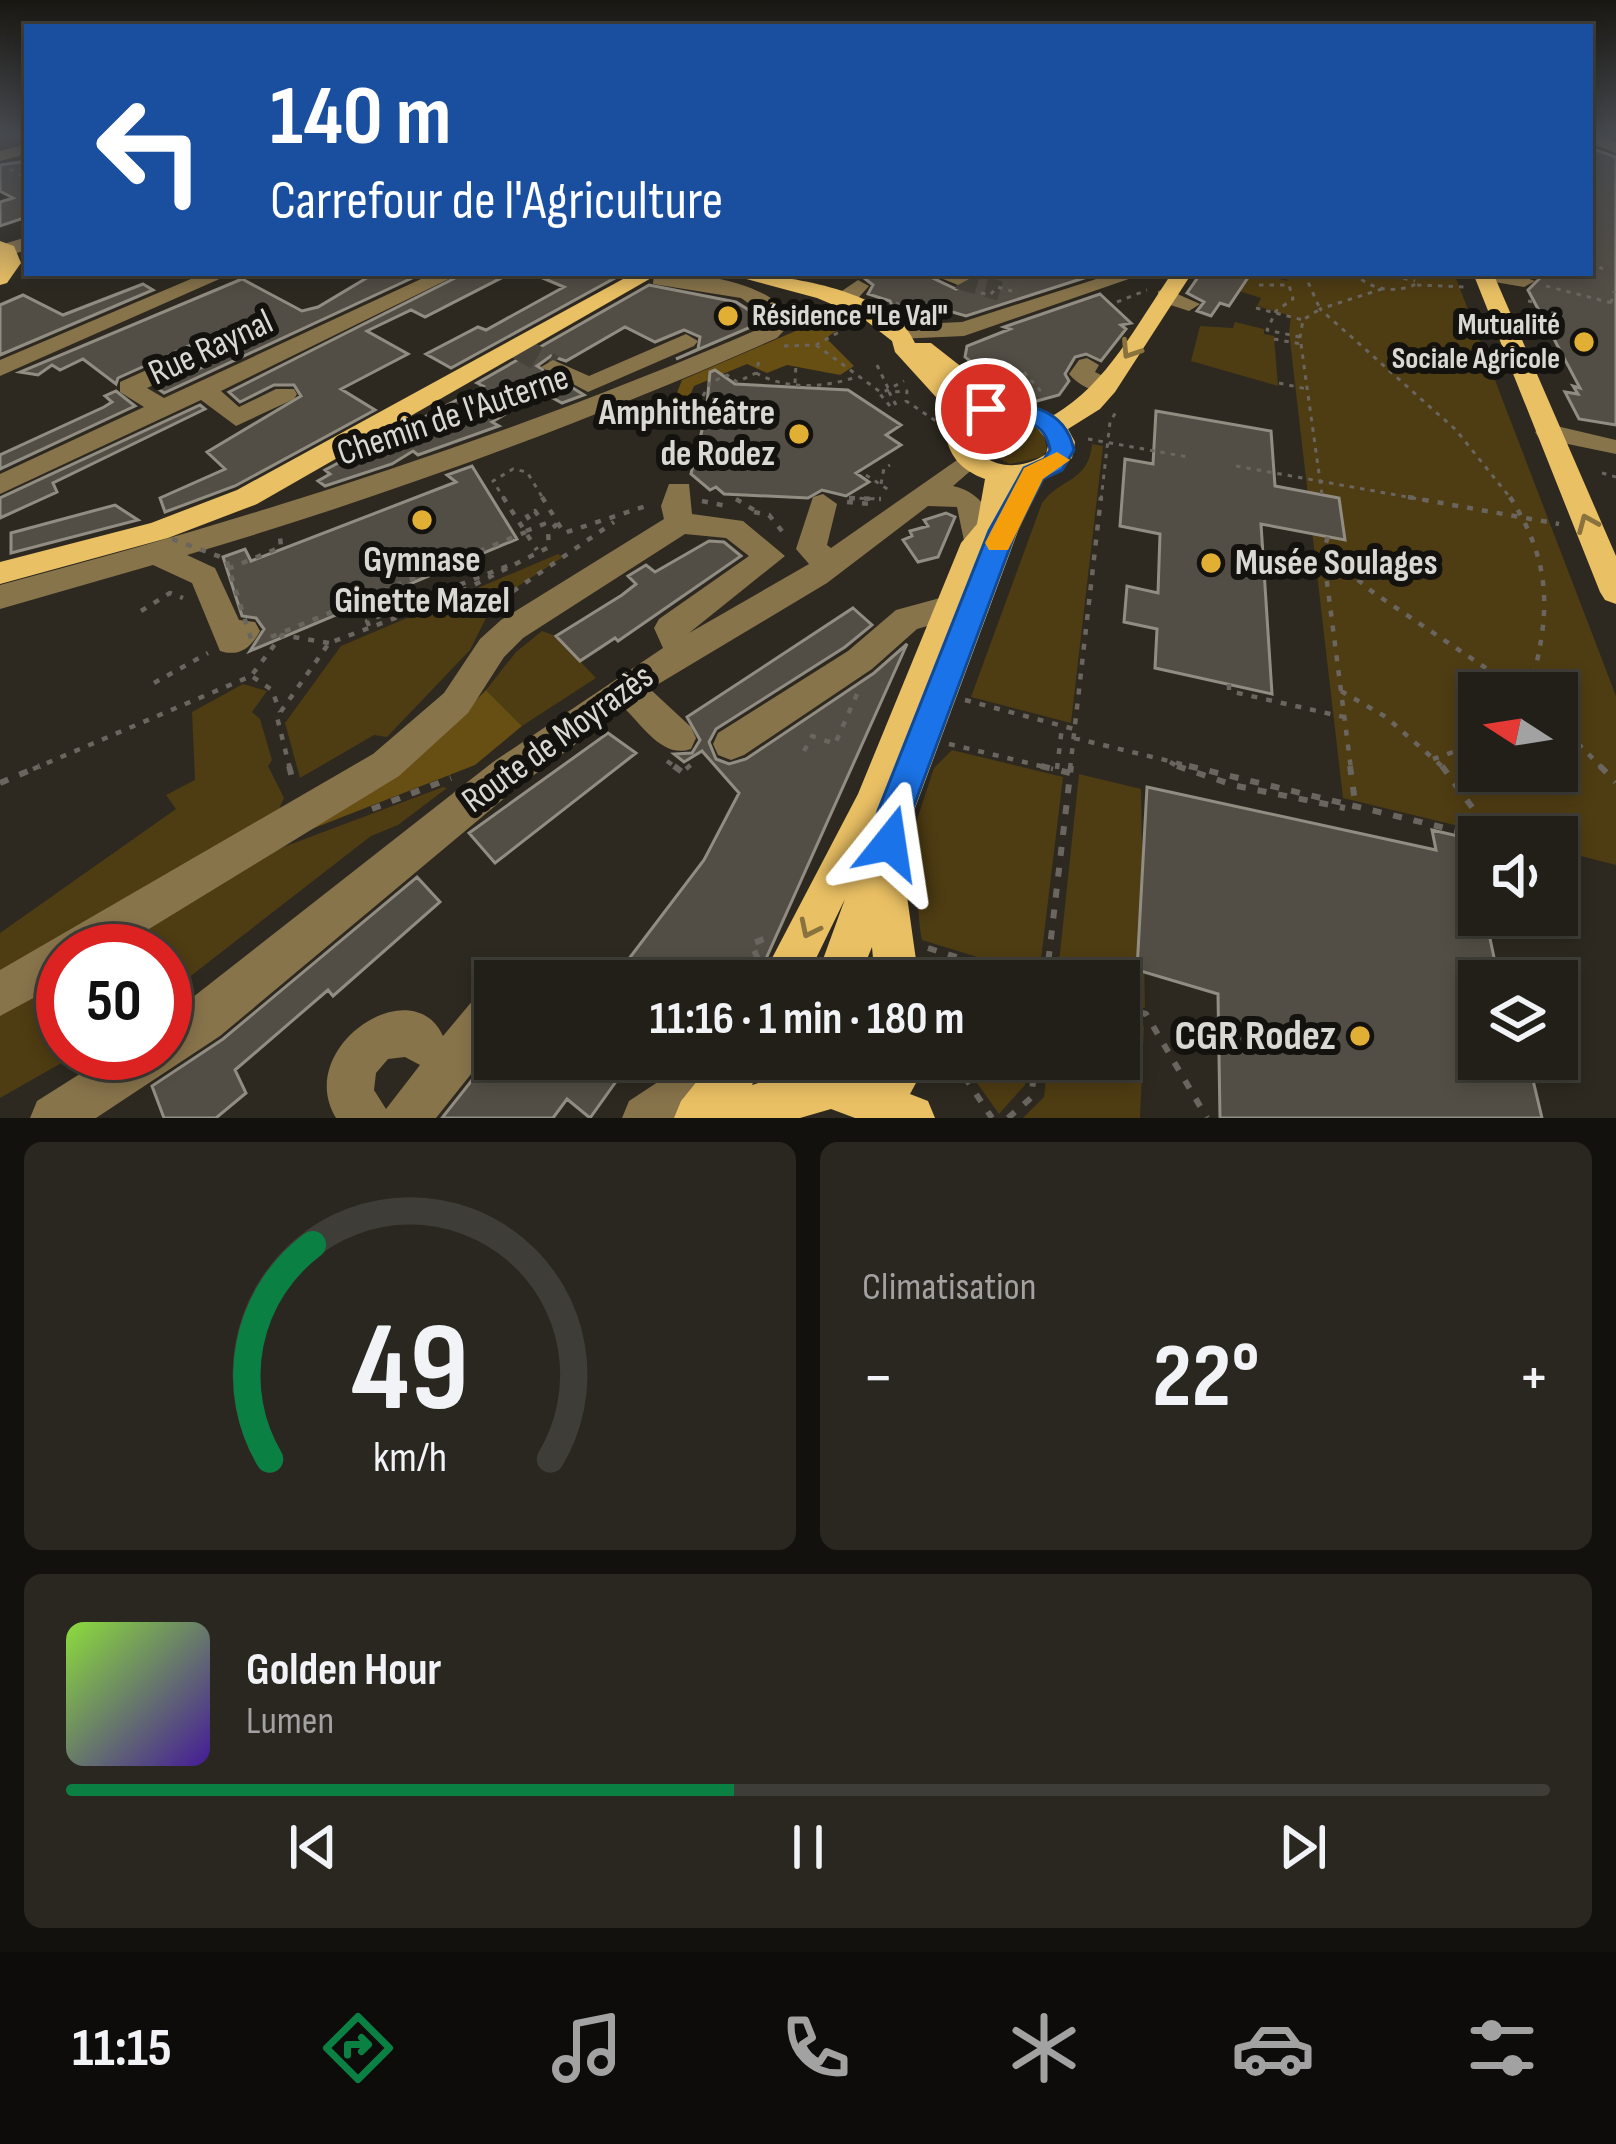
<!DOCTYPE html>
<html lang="fr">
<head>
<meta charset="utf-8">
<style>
	:root { --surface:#221f18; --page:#2a2721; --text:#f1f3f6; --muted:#a2a2a2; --line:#3f3d37; --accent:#0b8043 }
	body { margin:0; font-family:"Sofia Sans Condensed",sans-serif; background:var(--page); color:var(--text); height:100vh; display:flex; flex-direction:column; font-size:45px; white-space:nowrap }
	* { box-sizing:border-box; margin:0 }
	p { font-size:39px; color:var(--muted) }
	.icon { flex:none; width:66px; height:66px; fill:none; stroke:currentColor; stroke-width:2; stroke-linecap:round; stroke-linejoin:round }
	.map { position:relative; height:1118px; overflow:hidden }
	.drawer { display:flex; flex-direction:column; gap:24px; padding:24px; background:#13110d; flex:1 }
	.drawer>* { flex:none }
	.guide { position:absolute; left:24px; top:24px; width:1569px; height:252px; border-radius:0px; box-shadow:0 6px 18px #0003,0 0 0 3px var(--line); background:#1a4fa0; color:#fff; overflow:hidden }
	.needle { width:78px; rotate:282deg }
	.fabs { position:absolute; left:1458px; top:672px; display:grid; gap:24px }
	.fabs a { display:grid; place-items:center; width:120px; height:120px; border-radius:0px; background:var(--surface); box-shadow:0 6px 18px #0003,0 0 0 3px var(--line); font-size:60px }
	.speed { position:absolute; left:36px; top:924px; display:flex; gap:24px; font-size:60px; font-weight:700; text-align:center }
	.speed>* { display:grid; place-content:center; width:156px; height:156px; border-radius:50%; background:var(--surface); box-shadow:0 6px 18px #0003,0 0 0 3px var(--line); line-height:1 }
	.speed .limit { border:18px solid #d22; background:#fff; color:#111 }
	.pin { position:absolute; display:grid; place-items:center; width:102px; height:102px; color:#fff; margin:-51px; border:6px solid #fff; border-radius:50%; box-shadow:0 3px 12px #0007 }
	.me { position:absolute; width:132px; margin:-66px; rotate:15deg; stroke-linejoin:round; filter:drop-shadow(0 0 9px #0008) }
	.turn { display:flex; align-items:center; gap:42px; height:252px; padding:0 48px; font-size:54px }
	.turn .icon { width:156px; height:156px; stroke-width:2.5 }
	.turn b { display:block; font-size:84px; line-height:102px }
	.big { font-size:90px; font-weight:700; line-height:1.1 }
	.drawer .widget { flex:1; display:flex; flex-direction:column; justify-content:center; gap:18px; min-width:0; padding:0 42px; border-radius:18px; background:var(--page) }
	.drawer .dial { align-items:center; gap:0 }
	.dial svg { height:312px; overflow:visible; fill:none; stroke:var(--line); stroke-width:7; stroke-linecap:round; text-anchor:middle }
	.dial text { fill:var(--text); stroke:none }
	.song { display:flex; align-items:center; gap:36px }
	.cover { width:144px; height:144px; border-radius:18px; background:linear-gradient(135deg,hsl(90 70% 55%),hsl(260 70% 35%)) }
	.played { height:12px; border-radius:6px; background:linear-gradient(90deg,var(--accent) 45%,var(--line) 45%) }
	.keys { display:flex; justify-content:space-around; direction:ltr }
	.heat { display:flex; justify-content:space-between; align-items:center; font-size:66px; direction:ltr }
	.drawer .tiles { flex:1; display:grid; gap:24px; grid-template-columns:1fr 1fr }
	.widget:last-child { grid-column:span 2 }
	.trip { position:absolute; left:474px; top:960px; width:666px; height:120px; border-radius:0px; background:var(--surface); box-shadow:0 6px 18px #0003,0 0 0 3px var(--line); font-weight:700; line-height:120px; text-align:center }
	.tabs { display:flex; height:192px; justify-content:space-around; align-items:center; background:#0e0c0a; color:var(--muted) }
	.tabs .icon { width:84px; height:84px }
	.tabs .active { color:var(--accent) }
	.tabs b { font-size:54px; color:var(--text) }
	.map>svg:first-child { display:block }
</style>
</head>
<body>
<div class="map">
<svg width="1616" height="1118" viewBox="0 0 1616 1118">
	<rect width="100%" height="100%" fill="#2d2920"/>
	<path fill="#4e3c12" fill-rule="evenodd" d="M1251,273L1288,281L1283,273H1454L1616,696V865L1557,850V837H1504L1343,798L1289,332L1291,316L1257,306L1261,298L1239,291ZM1479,693H1557V771H1479Z
		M1235,322L1264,329V334L1274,336L1278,386L1191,361L1200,326L1233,328Z
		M1005,417L1028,422L1044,434L1047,450L1042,457L1010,464L978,449L974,434L977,428Z
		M1092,444L1103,446L1071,723L971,697L1042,503C1060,478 1089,482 1092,444Z
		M558,554L563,557L494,602L470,650L387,737L374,735L300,778L285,723L341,646Z
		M542,631L556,636L596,678L522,726L486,690L516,652Z
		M243,684L267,691L252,712L260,719L272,760L268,766L284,798L279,809L0,972V933L176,809L166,795L195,780L192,712Z
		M952,750L1063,777L1039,976L922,940C916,910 920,878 907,850L934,768Z
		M1079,774L1141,789L1145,1008L1119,1001V981H1057Z
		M443,787L447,788L398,825L371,836L165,996V951H90L278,849Z
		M63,966V1053H79L0,1098V1003Z
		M1119,1018L1144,1026L1140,1118H1023L1044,1097L1048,1059H1119Z
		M960,1059H1028L1025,1085L999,1114Z"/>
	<path fill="#674e12" d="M826,306L850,311L855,318L826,338L854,366L840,375L787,365L767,373L747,364L694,386L677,427L663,428L682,380L800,329Z
		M486,690L522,726L475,765L304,832L425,752Z"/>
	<path fill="#534e45" stroke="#928d82" stroke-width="3" d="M1590,148L1616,157V425L1579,419L1565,392L1578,394L1573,386L1580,388L1528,290L1539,279L1526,273H1590Z
		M27,161V217L0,226V202L13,198L0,191V165Z
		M375,273H423L164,393L157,388L220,359L221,342L200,341L118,378L116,384L83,359L60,370L52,365L38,375L20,372L242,279L302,311L318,307Z
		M465,273H511L425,317L411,310L367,331L408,354L341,389L375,410L235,486L165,512L160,498L225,469L207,452L301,396L294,385H274L240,402L229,392Z
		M531,273L615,278L451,368L426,354L478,327L486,330L564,287Z
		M866,273H922L956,289L973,281L968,273H1079L1084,278L966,316L928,305L895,313L890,301L868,294L873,285L864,278Z
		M1201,273H1251L1229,306L1220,303L1211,316L1197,311L1204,302L1187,293Z
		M143,284L153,290L0,355V305L23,295L63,315Z
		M649,285L736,302L763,319L751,327L676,359L698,349L700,337L684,330L655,342L625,327L566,361L551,356L537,366L584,395L562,403L542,392L492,422L499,426L418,455L413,451L392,464L325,486L318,481L330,474L325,470L483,386L477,383Z
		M1100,294L1131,323L1121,325L1126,329L1101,361L1086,354L1075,357L1065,374L1069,381L1059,395L1037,401L1015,397L965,357L967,346L1010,329L1004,327Z
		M715,370L735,384L848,390L901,425L886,435L901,445L856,473L869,482L846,496L822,490L808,498L724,494L716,487L710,490L691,474L706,414L710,372Z
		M116,391L135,406L0,469V455L104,407L112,402L105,396Z
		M200,405L205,409L53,483L57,492L0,518V498Z
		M1156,411L1271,431L1275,486L1339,498L1345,540L1261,524L1272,694L1155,668L1157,629L1124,622L1127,586L1158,593L1160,534L1120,526L1125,459L1153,464Z
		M472,466L517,539L250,651L264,629L256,618L242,616L223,557L245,549L251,561L456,482L447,475Z
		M115,505L138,520L11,553V533Z
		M946,513L955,517L938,557L918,562L903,540L912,536L910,531L928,526L924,520Z
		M709,541L724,542L741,556L618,641L615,638L580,661L556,636L622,595L636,584L628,576L646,565L655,572Z
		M853,608L872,625L845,647L716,729L709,742L716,759L729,764L746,759L874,673L907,644L756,981H612L704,860L739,793L702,751L684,762L674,754L692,753L700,740L687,717Z
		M608,733L636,753L495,863L469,833Z
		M1147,787L1436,850L1432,830L1471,839L1479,915H1485L1499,981H1479V1059H1528L1542,1118H1220L1218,994L1137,970Z
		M417,877L440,902L333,996L328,990L235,1070L246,1093L216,1118H164L152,1086L223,1039Z
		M495,1051V1059H632L590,1118L567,1099L553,1118H442Z"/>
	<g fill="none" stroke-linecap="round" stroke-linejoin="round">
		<path stroke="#47433b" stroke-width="20" stroke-dasharray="20 9" stroke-linecap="butt" d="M1598,136L1612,133
			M958,279L1000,291"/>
		<path stroke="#47433b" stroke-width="24" stroke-dasharray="24 12" stroke-linecap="butt" d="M516,346L553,367"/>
		<path stroke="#6a665f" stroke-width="3" stroke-dasharray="4.5 6" stroke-linecap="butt" d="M10,169L27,179
			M1590,262L1603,269
			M1304,273L1320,309L1303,320L1300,337L1322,495
			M1353,273C1371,289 1391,294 1414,285L1409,273
			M1393,276L1415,281
			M1259,285H1289L1293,299L1276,311L1267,330L1300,337
			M1417,285L1466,287
			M1546,286L1616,304
			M1382,289L1320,309L1456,430L1512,500
			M981,293L990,295L997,287L1012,291
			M1528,301L1534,302
			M1117,302L1147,290
			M896,303L919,312
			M1611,303L1614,291
			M1256,308L1303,320
			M1274,339L1301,344
			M816,345L879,391
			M784,346L816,345L841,331
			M877,365L888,388
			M1024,372L1044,395
			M756,373C786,390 824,388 856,377
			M795,383L796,364
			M1279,383L1307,389
			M516,391L545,400
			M703,396L710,383L727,375L737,382L756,373L760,357
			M896,405L889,392L907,391L906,401L936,421
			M890,406L880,394L904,381
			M1088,439L1188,457
			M1236,466L1424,500
			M1602,473L1616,477
			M866,475L892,492
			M881,484L884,468L890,465
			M849,498L881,499
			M505,500L493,481L513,469L527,472L544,500
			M1101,500L1110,422L1116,412"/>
		<path stroke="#6a665f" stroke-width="4.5" stroke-dasharray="6 9" stroke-linecap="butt" d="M503,497L537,550
			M542,497L564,533L649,505
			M1408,497L1559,524
			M1510,497C1554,566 1550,617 1529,693
			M849,498L881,499
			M736,499L759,513
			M702,501L731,507
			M847,502L871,504
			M754,512L769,515L786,536
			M526,531L544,524L535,511L526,514L532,524
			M1328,537L1323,551L1351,769
			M1323,551L1374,593L1523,693
			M228,569L281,547L280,537
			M451,589L454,595L549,547L548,532L557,524
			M141,611L170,593L183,598
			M493,612L496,603L614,522
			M369,626L367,621L510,565
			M271,637L526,532
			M253,677L272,690L280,712
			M154,683L208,653
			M1229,684V691L1344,717
			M1341,691L1386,717L1445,769
			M965,700L1074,729
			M1557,722L1603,769
			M1074,738L1202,769
			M949,744L1053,769
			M804,751L812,736L835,744L857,694
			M1433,759L1479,743
			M667,761L678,769
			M1170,762L1182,769
			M33,769L251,676L282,635L329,643
			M290,769L277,717L329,643L422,608L419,604
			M686,769L695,761
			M1057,769L1062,727
			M1070,769L1101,497"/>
		<path stroke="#6a665f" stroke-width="6" stroke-dasharray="9 12" stroke-linecap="butt" d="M289,766L294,785
			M674,766L682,772L689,766
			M1041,766L1070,773
			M1177,766L1233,785
			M1189,766L1470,834
			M1350,766L1356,809
			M1442,766L1491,833
			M1600,766L1616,782
			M0,783L40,766
			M1237,786L1345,808
			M372,809L451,778
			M928,948L1031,981
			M758,959L751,944L769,937
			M1046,981L1071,766
			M1119,1007L1146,1014L1207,1118
			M953,1059L992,1118
			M1008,1118L1031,1098L1036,1059"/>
		<path fill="#88744b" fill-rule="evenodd" d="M1590,133L1616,142V153L1590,143Z
			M27,144V154L0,161V151Z
			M27,237V250L0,258V245Z
			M205,273H233L0,376V360Z
			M434,273H461L221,391L239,407L276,389H294L297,394L294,399L236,426L201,400L0,494V474L144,407L120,392V382L202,345H218V355L147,388L164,398Z
			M654,273C694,273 767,279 794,320L777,338C585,423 388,496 187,555L215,568L239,620L255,622L260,631C251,648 239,657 220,651L192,583L153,565L0,609V585C260,516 514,435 761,328L771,319L741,298L653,284Z
			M928,273H960L969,279L958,285Z
			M1115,273H1146L964,336L897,339L886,332L897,325L962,322Z
			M1475,273H1513L1535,281L1524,287L1477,279Z
			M858,280L869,286L852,305H836V295Z
			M1166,289L1200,304L1189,311L1158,301V291Z
			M686,334L698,341L694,346L588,392L541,367L553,360L589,376Z
			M1087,358L1099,365L1095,372L1115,382V392C1099,396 1079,386 1069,374L1079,360Z
			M1548,424L1616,440V454L1539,438L1535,432Z
			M970,451L983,460L953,486C984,493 1000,520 986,550H966L957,507L928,506L827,583L650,689L691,727L696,738L691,749C663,759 643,726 624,708L519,786L220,1036L96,1118H30L37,1101L113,1053H165V1019L493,762L663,648L654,628L659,619L749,556L726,538L685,534L523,638L504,657L468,713L399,776L113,951H63V982L0,1016V970L373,754L444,693L480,639L501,620L664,519L661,506L669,484H689L692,514L743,521L785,556L689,633L809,564L796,549L813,497L823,494L837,504L827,545L831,548Z
			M951,595L962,598L967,607L962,616L917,629L872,669L744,755L731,760L718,755L713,744L718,733L848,651L896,610Z
			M495,987V1044L436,1118H336C293,1048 412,968 443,1036L479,993ZM405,1057L420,1065L386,1109L374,1090L376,1073L388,1059Z
			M673,1072L732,1085L739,1102L732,1118H622L629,1101Z"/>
		<path fill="#eac064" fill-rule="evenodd" d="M0,241L14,246L21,263L7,283L0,285Z
			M634,273H660L257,504L168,538L0,584V562L151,523L237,490Z
			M724,273C776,273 892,288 915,343H931L1005,401L1054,415C1107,384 1137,324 1172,273H1192L1115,392L1100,409L1068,429L1075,442L1072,458L1044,477L1018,531L914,811L904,875L919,981H875L872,947L858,981H822L818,973L845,899L805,981H760L858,794L961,543L977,524L985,479C961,470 948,456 945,430L955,418L895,352L892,341L860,316L817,298ZM945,377L977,404L971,405ZM1008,416L1035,426L1049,442L1046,454C1019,473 977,469 971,432L984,418Z
			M1473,273H1493L1616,556V604L1605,600L1600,592Z
			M715,1059H765L752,1085L788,1074L782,1059C797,1059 820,1054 834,1059C853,1065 861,1076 880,1059H929L910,1094L928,1101L935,1118H855L831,1109L800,1118H674L681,1101Z"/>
		<path stroke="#6a665f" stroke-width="4.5" stroke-dasharray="6 9" stroke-linecap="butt" d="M172,539L226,559L252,642"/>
	</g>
	<defs><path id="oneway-chevron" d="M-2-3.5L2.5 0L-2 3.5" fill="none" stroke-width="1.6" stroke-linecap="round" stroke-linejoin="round" transform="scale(3)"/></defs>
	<g stroke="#89723d">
		<use href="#oneway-chevron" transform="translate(1130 350) rotate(123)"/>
		<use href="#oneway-chevron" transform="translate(1587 523) rotate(-113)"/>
		<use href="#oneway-chevron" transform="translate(809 929) rotate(116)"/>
	</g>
	<linearGradient id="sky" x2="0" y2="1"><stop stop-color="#191712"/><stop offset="0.46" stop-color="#46494e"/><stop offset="1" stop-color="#46494e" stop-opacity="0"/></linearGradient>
	<rect width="1616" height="290" fill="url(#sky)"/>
	<path fill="#1a73e8" stroke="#114b97" stroke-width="3" d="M986,402C1024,403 1065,406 1074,450L1062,470L1043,479L1016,531L912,811L902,855L890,860L877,855L872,843L878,811L989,531L1024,468L1044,459L1050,450C1044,412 1007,421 978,414V404Z"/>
	<path fill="#f59e0b" d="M1057,452L1070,460L1043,479L1008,550H989L985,543L1024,468Z"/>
	<g fill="#e1af34" stroke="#13120e" stroke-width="4.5">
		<circle cx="728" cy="316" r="12"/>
		<circle cx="1584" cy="342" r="12"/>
		<circle cx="799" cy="434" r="12"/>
		<circle cx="422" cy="520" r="12"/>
		<circle cx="1211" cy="563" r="12"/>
		<circle cx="1360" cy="1036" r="12"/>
	</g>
	<g text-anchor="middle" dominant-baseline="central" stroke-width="12" stroke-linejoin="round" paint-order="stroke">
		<g font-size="30" font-weight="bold" fill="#dad8d2" stroke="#13120e" text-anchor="start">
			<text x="752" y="316">Résidence "Le Val"</text>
			<text x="1560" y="325" text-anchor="end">Mutualité<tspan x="1560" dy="34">Sociale Agricole</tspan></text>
		</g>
		<g font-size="36" fill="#dad8d2" stroke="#13120e">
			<text transform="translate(211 348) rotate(-25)">Rue Raynal</text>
			<text transform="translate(453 416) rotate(-19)">Chemin de l'Auterne</text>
			<text transform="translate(558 739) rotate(-36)">Route de Moyrazès</text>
		</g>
		<g font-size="36" font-weight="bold" fill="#dad8d2" stroke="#13120e" text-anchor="end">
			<text x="775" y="413">Amphithéâtre<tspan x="775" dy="41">de Rodez</tspan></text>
			<text x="422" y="560" text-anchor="middle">Gymnase<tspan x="422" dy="41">Ginette Mazel</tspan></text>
			<text x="1235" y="563" text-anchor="start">Musée Soulages</text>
		</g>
		<g font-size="42" font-weight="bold" fill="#dad8d2" stroke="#13120e" text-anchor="end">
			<text x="1336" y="1036">CGR Rodez</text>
		</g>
	</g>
</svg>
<div class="fabs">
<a><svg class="needle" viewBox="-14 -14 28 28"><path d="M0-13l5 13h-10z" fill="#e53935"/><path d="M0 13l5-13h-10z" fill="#a2a2a2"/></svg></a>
<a><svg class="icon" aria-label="sound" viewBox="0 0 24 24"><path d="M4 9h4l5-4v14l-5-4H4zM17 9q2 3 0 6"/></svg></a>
<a><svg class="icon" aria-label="layers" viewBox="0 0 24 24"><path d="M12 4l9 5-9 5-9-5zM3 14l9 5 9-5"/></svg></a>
</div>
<div class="speed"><div class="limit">50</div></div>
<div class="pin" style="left:986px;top:409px;background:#d93025"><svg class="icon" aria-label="arrive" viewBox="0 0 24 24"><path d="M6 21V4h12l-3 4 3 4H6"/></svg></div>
<svg class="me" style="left:890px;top:843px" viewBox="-20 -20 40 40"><path d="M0-17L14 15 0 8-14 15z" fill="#1a73e8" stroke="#fff" stroke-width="4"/></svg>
<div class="trip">11:16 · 1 min · 180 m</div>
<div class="guide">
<div class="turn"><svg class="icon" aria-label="left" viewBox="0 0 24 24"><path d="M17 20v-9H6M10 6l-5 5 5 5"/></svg><div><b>140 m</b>Carrefour de l'Agriculture</div></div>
</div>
</div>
<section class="drawer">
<div class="tiles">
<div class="widget dial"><svg viewBox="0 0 100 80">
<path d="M14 69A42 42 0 1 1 86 69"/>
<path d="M14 69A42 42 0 0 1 25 14" stroke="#0b8043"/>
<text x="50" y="56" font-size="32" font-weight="700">49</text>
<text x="50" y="72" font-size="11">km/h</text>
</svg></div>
<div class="widget"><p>Climatisation</p>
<div class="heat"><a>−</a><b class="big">22°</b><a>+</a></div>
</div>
<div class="widget">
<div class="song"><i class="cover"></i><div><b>Golden Hour</b><p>Lumen</p></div></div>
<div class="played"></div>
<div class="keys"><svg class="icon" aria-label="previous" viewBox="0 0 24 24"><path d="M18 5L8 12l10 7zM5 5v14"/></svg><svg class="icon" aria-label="pause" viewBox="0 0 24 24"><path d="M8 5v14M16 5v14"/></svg><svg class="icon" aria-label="next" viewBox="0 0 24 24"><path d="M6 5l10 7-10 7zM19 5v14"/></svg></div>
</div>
</div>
</section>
<nav class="tabs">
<b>11:15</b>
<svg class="icon active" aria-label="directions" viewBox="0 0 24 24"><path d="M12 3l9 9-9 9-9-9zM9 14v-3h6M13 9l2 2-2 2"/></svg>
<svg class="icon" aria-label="music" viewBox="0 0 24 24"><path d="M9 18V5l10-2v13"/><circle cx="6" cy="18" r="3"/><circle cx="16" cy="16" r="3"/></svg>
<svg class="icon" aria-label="phone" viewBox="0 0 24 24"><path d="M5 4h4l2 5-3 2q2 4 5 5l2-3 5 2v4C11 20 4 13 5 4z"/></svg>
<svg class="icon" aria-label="climate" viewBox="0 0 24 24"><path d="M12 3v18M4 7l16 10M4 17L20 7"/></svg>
<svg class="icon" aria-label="car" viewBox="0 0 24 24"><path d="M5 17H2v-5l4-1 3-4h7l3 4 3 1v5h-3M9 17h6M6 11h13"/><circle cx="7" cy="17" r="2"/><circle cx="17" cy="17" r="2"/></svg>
<svg class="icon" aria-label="filters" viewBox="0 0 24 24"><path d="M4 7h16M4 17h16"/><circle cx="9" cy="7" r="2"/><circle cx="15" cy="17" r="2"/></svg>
</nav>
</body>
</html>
